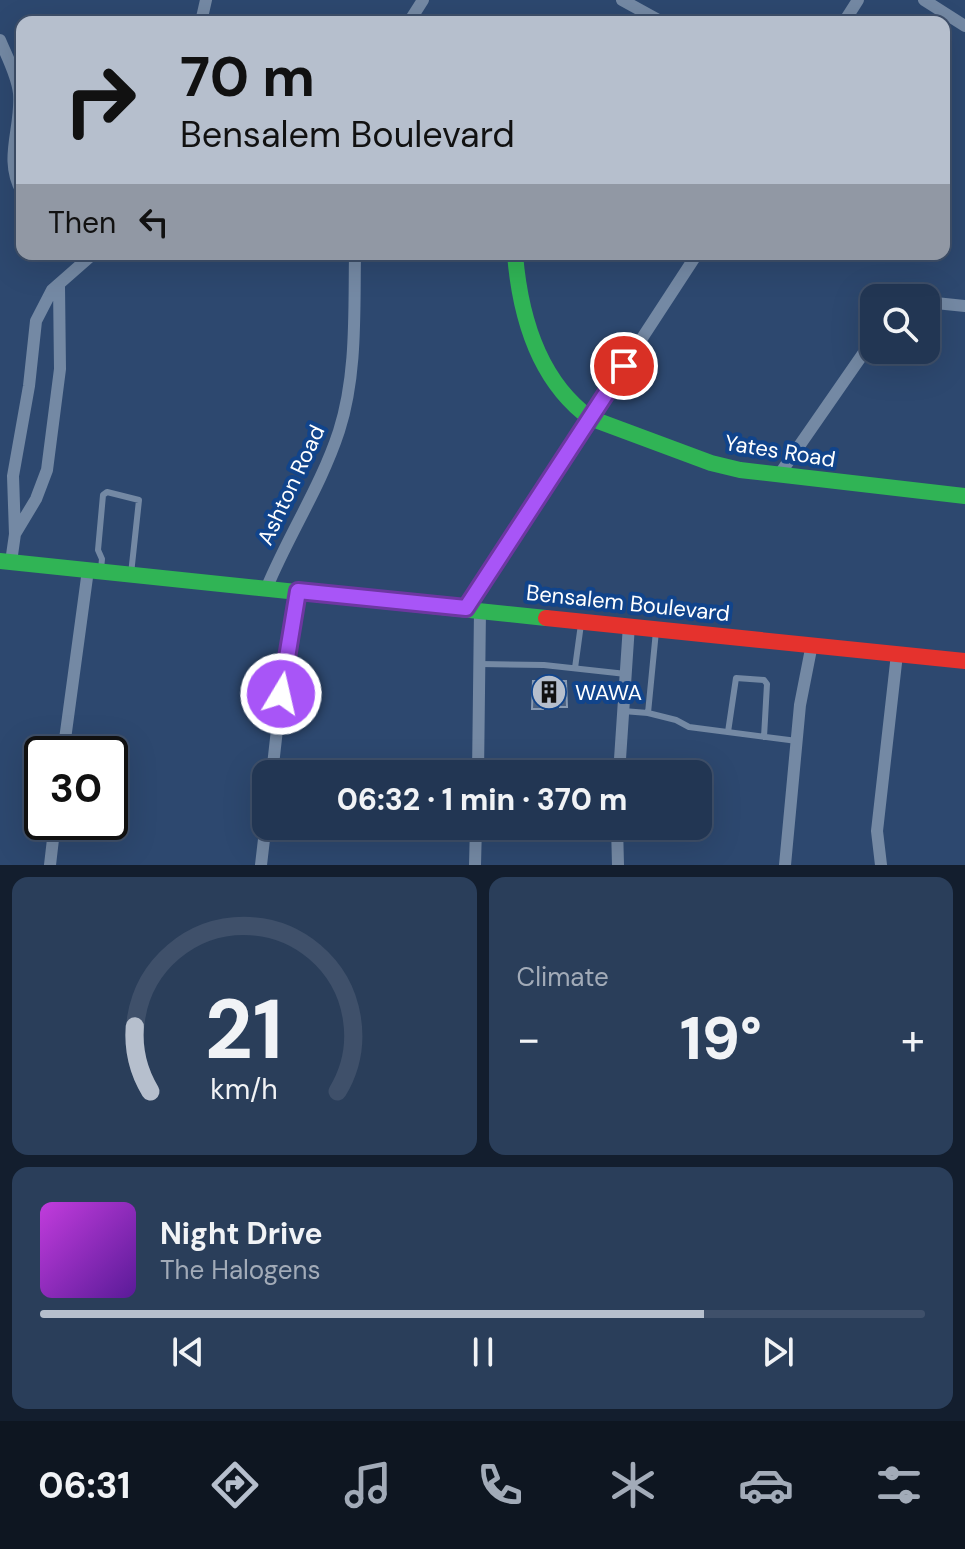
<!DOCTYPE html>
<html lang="en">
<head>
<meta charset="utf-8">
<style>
	:root { --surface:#223653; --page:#2a3e5a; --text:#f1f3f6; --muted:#a2abb8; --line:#3f506a; --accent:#b6bfcd }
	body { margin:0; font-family:"DM Sans",sans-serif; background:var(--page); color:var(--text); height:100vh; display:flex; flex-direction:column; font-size:30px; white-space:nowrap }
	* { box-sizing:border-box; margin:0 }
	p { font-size:26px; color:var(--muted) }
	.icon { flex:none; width:44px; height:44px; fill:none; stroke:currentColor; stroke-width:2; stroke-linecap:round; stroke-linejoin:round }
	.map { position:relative; height:865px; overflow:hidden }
	.sheet { display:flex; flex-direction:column; gap:12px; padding:12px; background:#131e2e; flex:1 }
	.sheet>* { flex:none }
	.hud { position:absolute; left:16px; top:16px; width:934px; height:244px; border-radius:16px; box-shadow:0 8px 32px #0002,0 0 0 2px var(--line); background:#b6bfcd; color:#111; overflow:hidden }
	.tools { position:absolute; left:860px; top:284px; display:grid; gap:16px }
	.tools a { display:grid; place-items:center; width:80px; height:80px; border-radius:16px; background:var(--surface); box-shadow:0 8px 32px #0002,0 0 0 2px var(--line); font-size:40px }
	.speed { position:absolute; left:24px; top:736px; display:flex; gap:16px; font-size:40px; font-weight:700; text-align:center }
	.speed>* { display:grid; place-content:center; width:104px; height:104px; border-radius:50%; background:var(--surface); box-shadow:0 8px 32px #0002,0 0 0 2px var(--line); line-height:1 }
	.speed .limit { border:4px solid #111; border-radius:12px; background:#fff; color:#111 }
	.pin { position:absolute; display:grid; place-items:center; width:68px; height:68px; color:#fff; margin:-34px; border:4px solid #fff; border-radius:50%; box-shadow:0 2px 8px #0007 }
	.me { position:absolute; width:88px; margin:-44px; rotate:9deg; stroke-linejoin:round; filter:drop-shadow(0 0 6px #0008) }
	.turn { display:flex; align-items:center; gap:28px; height:168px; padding:0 32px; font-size:36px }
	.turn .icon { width:104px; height:104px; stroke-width:2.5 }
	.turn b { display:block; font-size:56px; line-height:68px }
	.then { display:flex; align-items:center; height:76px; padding:0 32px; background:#0003; gap:16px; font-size:30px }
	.big { font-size:60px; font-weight:800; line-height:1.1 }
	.sheet .card { flex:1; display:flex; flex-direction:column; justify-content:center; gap:12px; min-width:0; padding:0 28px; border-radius:16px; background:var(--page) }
	.sheet .dial { align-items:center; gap:0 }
	.dial svg { height:208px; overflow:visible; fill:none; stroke:var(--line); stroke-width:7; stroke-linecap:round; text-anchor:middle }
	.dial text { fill:var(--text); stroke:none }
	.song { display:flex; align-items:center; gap:24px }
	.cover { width:96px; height:96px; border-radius:12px; background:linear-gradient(135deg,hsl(290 70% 55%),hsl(270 70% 35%)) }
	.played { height:8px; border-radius:4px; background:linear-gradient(90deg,var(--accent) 75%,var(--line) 75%) }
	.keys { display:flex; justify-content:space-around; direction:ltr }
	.heat { display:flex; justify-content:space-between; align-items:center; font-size:44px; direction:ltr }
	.sheet .tiles { flex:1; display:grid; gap:12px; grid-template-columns:1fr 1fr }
	.card:last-child { grid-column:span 2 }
	.trip { position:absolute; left:252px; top:760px; width:460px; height:80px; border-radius:16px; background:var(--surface); box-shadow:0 8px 32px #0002,0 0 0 2px var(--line); font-weight:800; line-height:80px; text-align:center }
	.tabs { display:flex; height:128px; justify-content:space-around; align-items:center; background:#0e1621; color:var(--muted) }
	.tabs .icon { width:56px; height:56px }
	.tabs .selected { color:var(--accent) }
	.tabs b { font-size:36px; color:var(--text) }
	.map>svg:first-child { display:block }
</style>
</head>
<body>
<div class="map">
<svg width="965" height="865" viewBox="0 0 965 865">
	<rect width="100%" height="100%" fill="#2d486f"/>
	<path fill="#4a6080" stroke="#889ab2" stroke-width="2" d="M533,681H566L567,707H560V703H543V709H532Z"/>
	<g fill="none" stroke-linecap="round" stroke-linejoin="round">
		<path stroke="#7489a4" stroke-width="6" d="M101,569L102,559L98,550L103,495L107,492L139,500L131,574
			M480,664L544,665L626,674
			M575,668L581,624
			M623,711L648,713L656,631
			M648,713L676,720L689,727L797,741
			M728,732L736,678L764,680L767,684L764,737"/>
		<path stroke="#7489a4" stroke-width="12" d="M622,0L662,22
			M924,0L965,26
			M201,22L206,0
			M409,22L423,0
			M844,22L858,0
			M0,40C7,57 17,75 19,93C22,128 3,159 22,192
			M926,302L965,306
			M779,475L874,338
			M15,534L36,499L47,470L60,369L59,286
			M11,562L15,534L13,476L29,386L36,321L52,290L93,254
			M267,587C289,534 321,486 339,431C357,375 354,312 355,254
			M466,608L697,254
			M63,754L88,570
			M272,774L281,694L298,591
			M478,774L480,610
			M619,774L629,625
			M617,826L618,865
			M50,865L55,822
			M261,865L266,822
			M475,865L476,826
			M785,865L800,705L812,644
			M881,865L877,831L897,654"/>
		<path stroke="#30b455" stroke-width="16" d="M515,254C520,316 538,380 590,418L711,463L740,470L965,496
			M0,561L546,618"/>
		<path stroke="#e5322d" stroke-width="16" d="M546,618L965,661"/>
	</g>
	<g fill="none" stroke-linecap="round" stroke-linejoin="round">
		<g stroke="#6d37a1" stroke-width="20">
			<path id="route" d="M281,694L298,591L466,608L624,366"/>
		</g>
		<use href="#route" stroke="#a855f7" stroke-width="14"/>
	</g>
	<defs>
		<g id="building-disc" transform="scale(1.8)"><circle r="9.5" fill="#b6bfcd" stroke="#11448b"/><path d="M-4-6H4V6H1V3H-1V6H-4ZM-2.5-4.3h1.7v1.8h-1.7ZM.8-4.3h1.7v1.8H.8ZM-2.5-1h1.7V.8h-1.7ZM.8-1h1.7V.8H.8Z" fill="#111"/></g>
	</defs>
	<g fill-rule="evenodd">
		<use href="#building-disc" x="549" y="692"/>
	</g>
	<g text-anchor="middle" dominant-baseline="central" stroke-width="8" stroke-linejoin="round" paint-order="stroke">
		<g font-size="22" fill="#fff" stroke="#11448b">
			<text transform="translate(780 451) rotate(9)">Yates Road</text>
			<text transform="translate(291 485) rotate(-65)">Ashton Road</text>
			<text transform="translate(628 603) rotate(6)">Bensalem Boulevard</text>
		</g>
		<g font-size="22" fill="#fff" stroke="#11448b" text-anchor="start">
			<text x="575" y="692">WAWA</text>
		</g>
	</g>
</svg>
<div class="tools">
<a><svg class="icon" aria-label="search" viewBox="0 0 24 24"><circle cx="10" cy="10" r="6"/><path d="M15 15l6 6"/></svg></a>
</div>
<div class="speed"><div class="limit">30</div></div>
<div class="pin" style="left:624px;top:366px;background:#d93025"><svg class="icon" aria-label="arrive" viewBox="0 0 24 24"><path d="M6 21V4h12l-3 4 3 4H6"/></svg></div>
<svg class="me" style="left:281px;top:694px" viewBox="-20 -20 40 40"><circle r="17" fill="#a855f7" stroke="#fff" stroke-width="3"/><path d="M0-11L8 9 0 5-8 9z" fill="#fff"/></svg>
<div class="trip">06:32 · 1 min · 370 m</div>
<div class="hud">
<div class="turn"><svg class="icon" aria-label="right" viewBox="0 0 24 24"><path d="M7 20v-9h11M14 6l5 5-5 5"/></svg><div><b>70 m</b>Bensalem Boulevard</div></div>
<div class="then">Then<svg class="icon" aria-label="left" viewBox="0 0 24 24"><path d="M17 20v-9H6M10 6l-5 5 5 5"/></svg></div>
</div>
</div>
<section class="sheet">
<div class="tiles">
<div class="card dial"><svg viewBox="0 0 100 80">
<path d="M14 69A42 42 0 1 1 86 69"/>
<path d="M14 69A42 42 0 0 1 8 44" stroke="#b6bfcd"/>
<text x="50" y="56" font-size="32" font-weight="700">21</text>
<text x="50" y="72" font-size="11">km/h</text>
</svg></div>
<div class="card"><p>Climate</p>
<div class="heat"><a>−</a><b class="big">19°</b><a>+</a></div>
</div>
<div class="card">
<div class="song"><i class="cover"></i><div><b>Night Drive</b><p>The Halogens</p></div></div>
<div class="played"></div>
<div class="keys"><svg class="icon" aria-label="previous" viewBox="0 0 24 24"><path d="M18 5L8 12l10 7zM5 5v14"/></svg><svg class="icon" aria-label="pause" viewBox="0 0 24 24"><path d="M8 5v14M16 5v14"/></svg><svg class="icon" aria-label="next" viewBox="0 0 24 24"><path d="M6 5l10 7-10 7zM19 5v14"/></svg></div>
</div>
</div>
</section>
<nav class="tabs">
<b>06:31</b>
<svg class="icon selected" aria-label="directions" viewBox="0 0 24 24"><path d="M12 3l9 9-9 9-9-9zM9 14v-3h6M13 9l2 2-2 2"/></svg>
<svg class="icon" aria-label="music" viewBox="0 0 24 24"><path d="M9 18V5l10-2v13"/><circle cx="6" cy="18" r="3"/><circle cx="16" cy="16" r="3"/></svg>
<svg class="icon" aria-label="phone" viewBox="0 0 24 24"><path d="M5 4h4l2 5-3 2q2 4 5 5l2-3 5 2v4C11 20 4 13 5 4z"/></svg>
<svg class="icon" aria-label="climate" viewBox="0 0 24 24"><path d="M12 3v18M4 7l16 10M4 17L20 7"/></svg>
<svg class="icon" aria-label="car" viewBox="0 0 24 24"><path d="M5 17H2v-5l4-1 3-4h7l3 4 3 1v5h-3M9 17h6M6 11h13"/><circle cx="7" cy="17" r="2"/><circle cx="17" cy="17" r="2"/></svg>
<svg class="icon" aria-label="filters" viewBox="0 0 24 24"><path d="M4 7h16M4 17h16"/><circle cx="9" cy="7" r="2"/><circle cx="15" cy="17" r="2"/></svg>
</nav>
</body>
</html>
